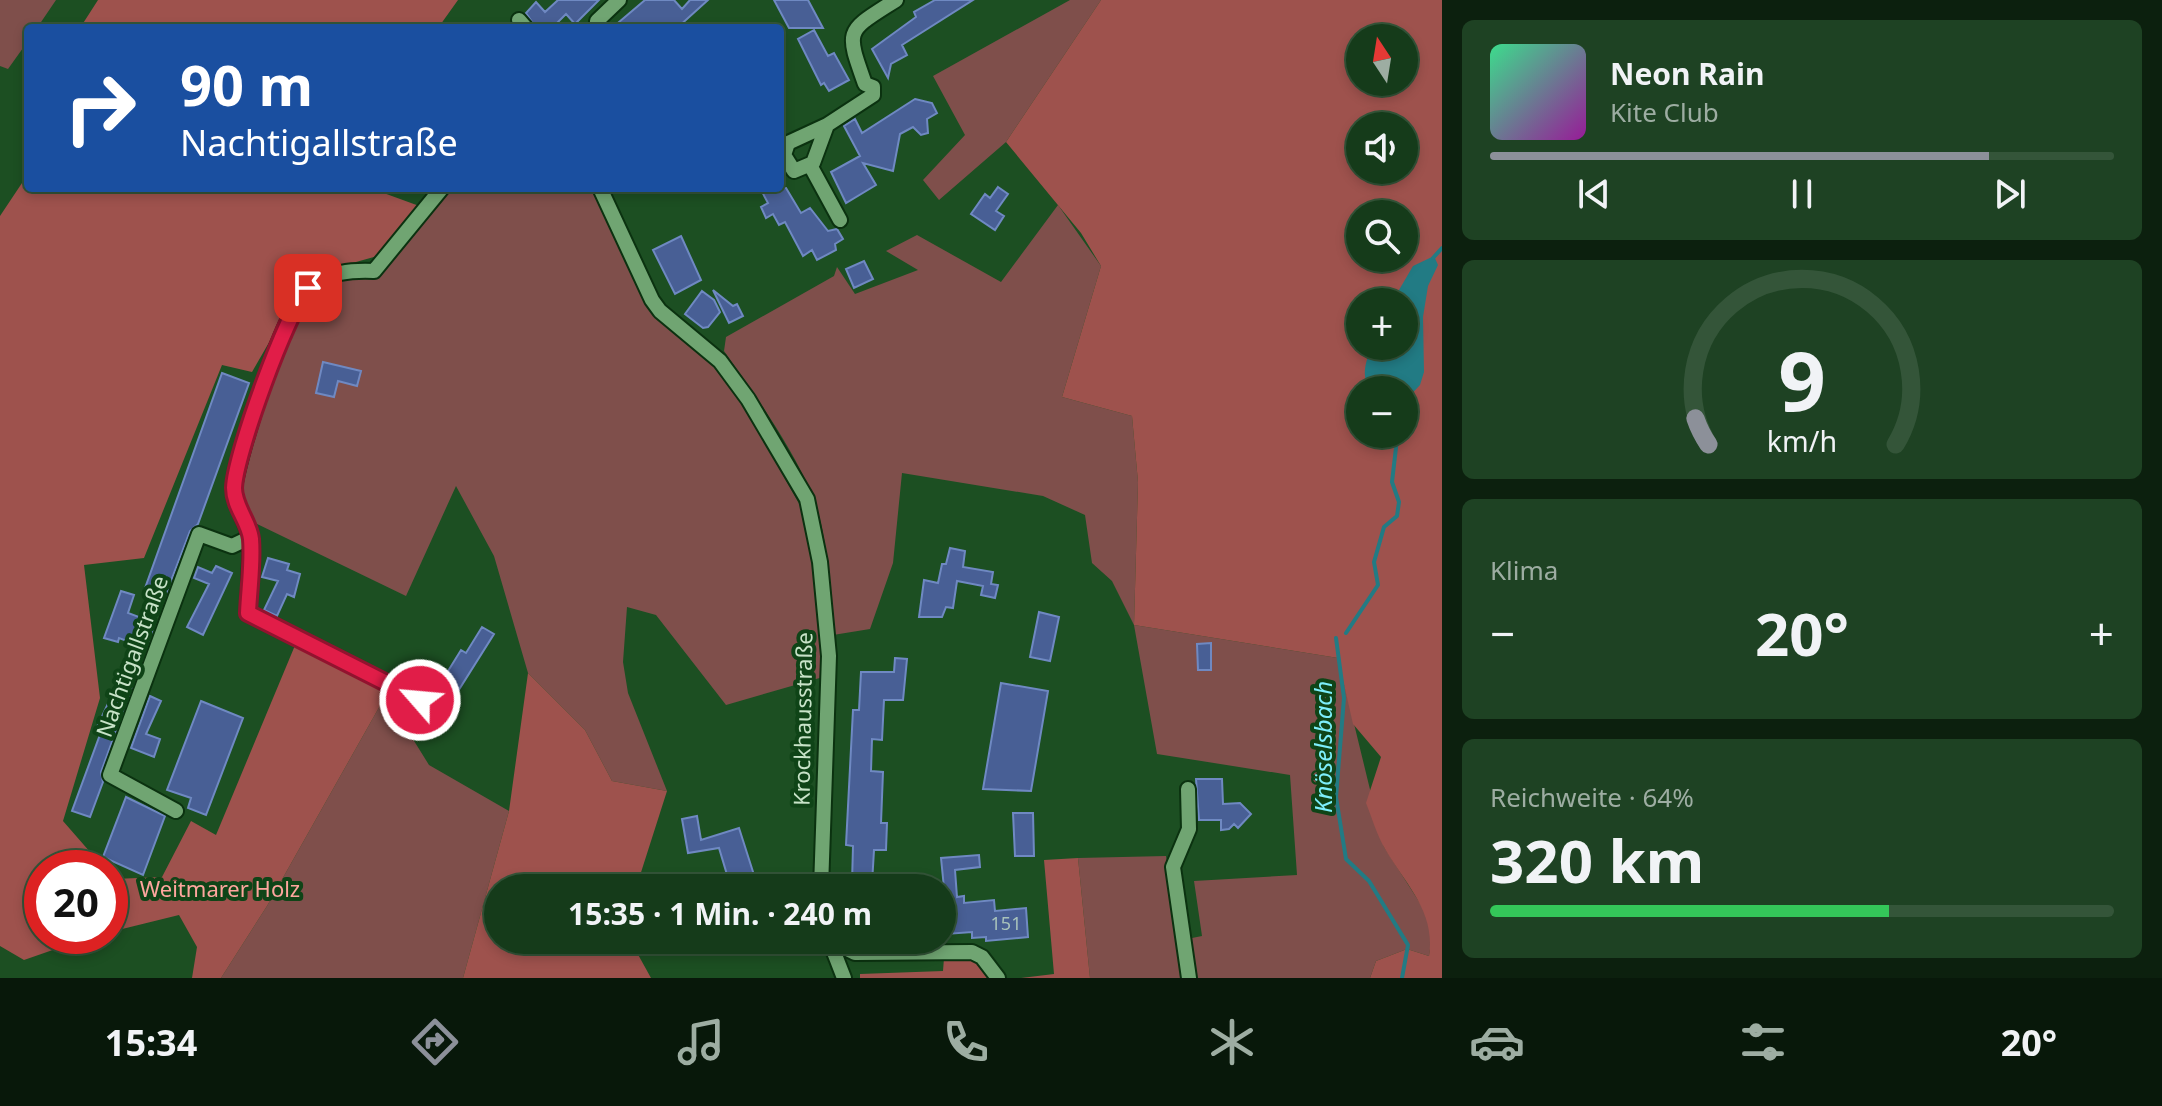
<!DOCTYPE html>
<html lang="de">
<head>
<meta charset="utf-8">
<style>
	:root { --surface:#153b1a; --page:#1e4223; --text:#f1f3f6; --muted:#9dada2; --line:#345539; --accent:#8c9099 }
	body { margin:0; font-family:"Noto Sans",sans-serif; background:var(--page); color:var(--text); height:100vh; display:flex; flex-direction:column; font-size:30px; white-space:nowrap }
	* { box-sizing:border-box; margin:0 }
	p { font-size:26px; color:var(--muted) }
	.icon { flex:none; width:44px; height:44px; fill:none; stroke:currentColor; stroke-width:2; stroke-linecap:round; stroke-linejoin:round }
	.map { position:relative; flex:1; overflow:hidden }
	.panel { display:flex; flex-direction:column; gap:20px; padding:20px; background:#0c200e; width:720px }
	.panel>* { flex:none }
	.guide { position:absolute; left:24px; top:24px; width:760px; height:168px; border-radius:8px; box-shadow:0 4px 12px #0003,0 0 0 2px var(--line); background:#1a4fa0; color:#fff; overflow:hidden }
	.needle { width:52px; rotate:348deg }
	.tools { position:absolute; left:1346px; top:24px; display:grid; gap:16px }
	.tools a { display:grid; place-items:center; width:72px; height:72px; border-radius:50%; background:var(--surface); box-shadow:0 4px 12px #0003,0 0 0 2px var(--line); font-size:40px }
	.speed { position:absolute; left:24px; top:850px; display:flex; gap:16px; font-size:40px; font-weight:700; text-align:center }
	.speed>* { display:grid; place-content:center; width:104px; height:104px; border-radius:50%; background:var(--surface); box-shadow:0 4px 12px #0003,0 0 0 2px var(--line); line-height:1 }
	.speed .limit { border:12px solid #d22; background:#fff; color:#111 }
	.pin { position:absolute; display:grid; place-items:center; width:68px; height:68px; color:#fff; margin:-34px; border-radius:16px; box-shadow:0 4px 12px #0006 }
	.me { position:absolute; width:88px; margin:-44px; rotate:297deg; stroke-linejoin:round; filter:drop-shadow(0 0 6px #0008) }
	.turn { display:flex; align-items:center; gap:28px; height:168px; padding:0 24px; font-size:36px }
	.turn .icon { width:104px; height:104px; stroke-width:2.5 }
	.turn b { display:block; font-size:56px; line-height:68px }
	.big { font-size:60px; font-weight:700; line-height:1.1 }
	.panel .tile { flex:1; display:flex; flex-direction:column; justify-content:center; gap:12px; min-width:0; padding:0 28px; border-radius:12px; background:var(--page) }
	.panel .dial { align-items:center; gap:0 }
	.dial svg { height:208px; overflow:visible; fill:none; stroke:var(--line); stroke-width:7; stroke-linecap:round; text-anchor:middle }
	.dial text { fill:var(--text); stroke:none }
	.song { display:flex; align-items:center; gap:24px }
	.cover { width:96px; height:96px; border-radius:12px; background:linear-gradient(135deg,hsl(150 70% 55%),hsl(300 70% 35%)) }
	.played { height:8px; border-radius:4px; background:linear-gradient(90deg,var(--accent) 80%,var(--line) 80%) }
	.keys { display:flex; justify-content:space-around; direction:ltr }
	.heat { display:flex; justify-content:space-between; align-items:center; font-size:44px; direction:ltr }
	.charge { height:12px; border-radius:6px; background:linear-gradient(90deg,#34c759 64%,var(--line) 0) }
	.trip { position:absolute; left:484px; top:874px; width:472px; height:80px; border-radius:40px; background:var(--surface); box-shadow:0 4px 12px #0003,0 0 0 2px var(--line); font-weight:700; line-height:80px; text-align:center }
	.menu { display:flex; height:128px; justify-content:space-around; align-items:center; background:#08180a; color:var(--muted) }
	.menu .icon { width:56px; height:56px }
	.menu .selected { color:var(--accent) }
	.menu b { font-size:36px; color:var(--text) }
	main { display:flex; flex:1; min-height:0 }
	.map>svg:first-child { display:block }
</style>
</head>
<body>
<main>
<div class="map">
<svg width="1442" height="978" viewBox="0 0 1442 978">
	<rect width="100%" height="100%" fill="#1c4f22"/>
	<path fill="#7f4f4b" d="M0,0H56L37,28H28V41L8,69L0,66Z
		M1070,0H1101L1006,142L939,200L923,180L965,135L933,76Z
		M448,188H594L634,281L662,322L701,351L743,404L802,509L816,585L823,677L726,705L656,615L627,607L623,662L628,693L667,791L612,781L585,730L528,673L494,556L456,486L406,596L251,521L239,480L288,336L321,285L381,272Z
		M1058,205L1101,266L1062,397L1132,416L1138,482L1134,625L1338,658L1384,847L1425,911L1432,935L1429,956L1407,949L1376,961L1370,978H1192L1187,939L1202,936L1194,881L1297,875L1290,775L1157,754L1134,625L1112,581L1092,563L1085,515L1043,496L902,473L893,563L870,629L833,635C832,596 827,530 812,494C790,444 756,396 724,351L726,337L834,276L837,267L855,294L918,270L886,251L917,235L1001,282Z
		M390,688L414,702L406,728L429,765L509,811L463,978H221L267,906Z
		M1166,856L1183,978H1090L1078,858Z"/>
	<path fill="#9e524d" fill-rule="evenodd" d="M98,0H458L438,28H80Z
		M1101,0H1442V978H1370L1376,961L1407,949L1429,956C1436,912 1406,885 1385,849C1377,835 1372,818 1366,803L1381,757L1353,724L1338,658L1134,625L1138,482L1132,416L1062,397L1101,266L1081,233L1006,142ZM1360,38H1404V82H1360ZM1360,126H1404V170H1360ZM1360,214H1404V258H1360ZM1360,302H1404V346H1360ZM1360,390H1404V434H1360Z
		M28,174V188H370L422,207L381,255L313,274L294,299L252,372L222,365L144,558L84,565L100,698L63,821L104,868H42V936H93L24,960L0,946V216Z
		M296,643L390,688L267,906L221,978H192L197,947L179,915L110,932V874L114,879L162,877L191,821L216,835Z
		M528,673L585,730L612,781L667,791L636,888H498V940H630L651,978H463L509,811Z
		M1078,858L1090,978H1021L1054,974L1044,860Z
		M970,957L990,978H860V974L943,971L944,958Z"/>
	<path fill="#227b84" d="M1434,256L1438,265L1428,286L1423,317L1424,372L1420,385L1404,402V390H1371C1360,376 1366,361 1372,346H1404V302H1392L1413,266Z"/>
	<g fill="none" stroke-linecap="round" stroke-linejoin="round">
		<path stroke="#227b84" stroke-width="4" d="M1433,258L1442,248
			M1346,633L1378,585L1374,562L1384,527L1397,516L1399,502L1392,482L1397,439
			M1336,638L1344,698L1336,797L1346,859L1369,881L1408,945L1402,978"/>
	</g>
	<path fill="#485f95" stroke="#6f89c2" stroke-width="2" d="M558,0H599L575,24L566,14L552,28H536L526,13L536,2L545,12Z
		M645,0H674L682,9L690,0H708L677,28H612Z
		M774,0H808L823,28H789Z
		M935,0H973L902,45L907,55L891,64L888,78L872,49L916,17L914,12Z
		M814,30L828,56L834,53L849,80L829,91L824,83L821,85L798,39Z
		M915,99L932,103L937,113L927,119L928,133L921,135L913,127L900,134L893,171L863,163L876,185L846,203L831,172L860,156L844,126L855,119L862,133Z
		M998,187L1008,194L996,211L1004,216L995,230L971,214L985,194L990,198Z
		M760,188H786L801,213L810,208L828,231L837,229L843,239L835,244L836,250L817,260L812,250L803,256L785,222L779,225L773,214L766,218L761,207L768,203Z
		M681,236L701,280L675,294L653,250Z
		M864,261L873,279L854,288L846,269Z
		M713,290L733,306L737,304L743,316L729,323Z
		M702,291L714,300L720,312L708,327L703,328L685,314Z
		M323,362L361,371L357,386L338,381L334,397L316,393Z
		M222,373L249,383L198,524L190,531L164,599L144,591Z
		M950,548L965,551L963,567L993,572L991,584L998,585L995,598L981,595L983,586L957,581L953,608L946,607L942,617H919L924,580L938,583L942,564H946Z
		M268,558L289,564L287,570L300,574L294,597L287,594L277,616L264,610L278,581L262,577Z
		M216,566L232,573L203,635L187,627L209,584L194,578L198,567L212,573Z
		M121,591L134,595L128,613L155,623L146,648L119,638L118,642L104,638Z
		M1039,612L1059,617L1050,661L1030,657Z
		M482,627L494,634L448,707L432,697L461,650L466,653Z
		M1211,643V670H1198L1197,644Z
		M895,658L907,659L903,700H884L882,740L872,739L871,771L883,772L881,823H887L886,850H874L872,884L852,883L853,846L846,845L853,710H859L861,672H894Z
		M121,676L134,681L101,772L103,782L90,817L72,811L102,729L97,727Z
		M1001,683L1048,691L1031,791L983,789Z
		M150,696L161,701L146,734L160,739L154,757L131,748Z
		M201,701L243,718L206,815L188,808L191,798L167,790Z
		M1196,779H1222L1223,804L1240,803L1251,814L1238,828L1234,824L1229,829L1221,830V820H1199Z
		M126,797L165,816L143,875L103,857Z
		M1013,813H1033L1034,856H1015Z
		M697,816L701,840L739,828L755,878L746,881L742,888H731L719,848L688,853L682,819Z
		M979,855L980,867L955,870L957,897L964,896V903L994,900L995,911L1026,908L1028,937L986,941V937L972,938V932L946,934L942,921L945,898L941,858Z"/>
	<g fill="none" stroke-linecap="round" stroke-linejoin="round">
		<g stroke="#0b3210" stroke-width="18">
			<path id="minor" d="M519,20L526,28
				M598,28L597,21L619,0
				M827,125L813,163L794,171L784,155L788,143L827,125L873,95V87L865,84C845,28 846,32 896,0
				M810,165L840,220
				M600,188L652,300L660,311L720,361L748,399L807,499L820,562L829,656L821,888
				M420,700L248,613L251,537L236,502L234,488C240,450 283,309 310,287C329,272 351,270 374,271L442,188
				M1188,789L1189,829L1173,867L1189,978
				M176,811L110,775L199,534L232,546L251,537
				M829,940L855,953L972,952L982,957L998,978
				M830,942L844,978"/>
		</g>
		<use href="#minor" stroke="#70a572" stroke-width="14"/>
	</g>
	<g fill="none" stroke-linecap="round" stroke-linejoin="round">
		<g stroke="#92132f" stroke-width="20">
			<path id="route" d="M308,288C287,311 235,455 234,488C234,507 249,521 251,539C253,563 249,589 248,613L420,700"/>
		</g>
		<use href="#route" stroke="#e11d48" stroke-width="14"/>
	</g>
	<g text-anchor="middle" dominant-baseline="central" stroke-width="8" stroke-linejoin="round" paint-order="stroke">
		<g font-size="18" fill="#a8c2bb">
			<text x="1006" y="923">151</text>
		</g>
		<g font-size="22" fill="#c8e3c8" stroke="#0f4417">
			<text transform="translate(131 656) rotate(-70)">Nachtigallstraße</text>
			<text transform="translate(802 719) rotate(-89)">Krockhausstraße</text>
		</g>
		<g font-size="22" fill="#fea69e" stroke="#0f4417">
			<text x="220" y="888">Weitmarer Holz</text>
		</g>
		<g font-size="24" font-style="italic" fill="#7deffc" stroke="#0f4417">
			<text transform="translate(1322 747) rotate(-90)">Knöselsbach</text>
		</g>
	</g>
</svg>
<div class="tools">
<a><svg class="needle" viewBox="-14 -14 28 28"><path d="M0-13l5 13h-10z" fill="#e53935"/><path d="M0 13l5-13h-10z" fill="#9dada2"/></svg></a>
<a><svg class="icon" aria-label="sound" viewBox="0 0 24 24"><path d="M4 9h4l5-4v14l-5-4H4zM17 9q2 3 0 6"/></svg></a>
<a><svg class="icon" aria-label="search" viewBox="0 0 24 24"><circle cx="10" cy="10" r="6"/><path d="M15 15l6 6"/></svg></a>
<a>+</a>
<a>−</a>
</div>
<div class="speed"><div class="limit">20</div></div>
<div class="pin" style="left:308px;top:288px;background:#d93025"><svg class="icon" aria-label="arrive" viewBox="0 0 24 24"><path d="M6 21V4h12l-3 4 3 4H6"/></svg></div>
<svg class="me" style="left:420px;top:700px" viewBox="-20 -20 40 40"><circle r="17" fill="#e11d48" stroke="#fff" stroke-width="3"/><path d="M0-11L8 9 0 5-8 9z" fill="#fff"/></svg>
<div class="trip">15:35 · 1 Min. · 240 m</div>
<div class="guide">
<div class="turn"><svg class="icon" aria-label="right" viewBox="0 0 24 24"><path d="M7 20v-9h11M14 6l5 5-5 5"/></svg><div><b>90 m</b>Nachtigallstraße</div></div>
</div>
</div>
<section class="panel">
<div class="tile">
<div class="song"><i class="cover"></i><div><b>Neon Rain</b><p>Kite Club</p></div></div>
<div class="played"></div>
<div class="keys"><svg class="icon" aria-label="previous" viewBox="0 0 24 24"><path d="M18 5L8 12l10 7zM5 5v14"/></svg><svg class="icon" aria-label="pause" viewBox="0 0 24 24"><path d="M8 5v14M16 5v14"/></svg><svg class="icon" aria-label="next" viewBox="0 0 24 24"><path d="M6 5l10 7-10 7zM19 5v14"/></svg></div>
</div>
<div class="tile dial"><svg viewBox="0 0 100 80">
<path d="M14 69A42 42 0 1 1 86 69"/>
<path d="M14 69A42 42 0 0 1 9 59" stroke="#8c9099"/>
<text x="50" y="56" font-size="32" font-weight="700">9</text>
<text x="50" y="72" font-size="11">km/h</text>
</svg></div>
<div class="tile"><p>Klima</p>
<div class="heat"><a>−</a><b class="big">20°</b><a>+</a></div>
</div>
<div class="tile"><p>Reichweite · 64%</p><b class="big">320 km</b><div class="charge"></div></div>
</section>
</main>
<nav class="menu">
<b>15:34</b>
<svg class="icon selected" aria-label="directions" viewBox="0 0 24 24"><path d="M12 3l9 9-9 9-9-9zM9 14v-3h6M13 9l2 2-2 2"/></svg>
<svg class="icon" aria-label="music" viewBox="0 0 24 24"><path d="M9 18V5l10-2v13"/><circle cx="6" cy="18" r="3"/><circle cx="16" cy="16" r="3"/></svg>
<svg class="icon" aria-label="phone" viewBox="0 0 24 24"><path d="M5 4h4l2 5-3 2q2 4 5 5l2-3 5 2v4C11 20 4 13 5 4z"/></svg>
<svg class="icon" aria-label="climate" viewBox="0 0 24 24"><path d="M12 3v18M4 7l16 10M4 17L20 7"/></svg>
<svg class="icon" aria-label="car" viewBox="0 0 24 24"><path d="M5 17H2v-5l4-1 3-4h7l3 4 3 1v5h-3M9 17h6M6 11h13"/><circle cx="7" cy="17" r="2"/><circle cx="17" cy="17" r="2"/></svg>
<svg class="icon" aria-label="filters" viewBox="0 0 24 24"><path d="M4 7h16M4 17h16"/><circle cx="9" cy="7" r="2"/><circle cx="15" cy="17" r="2"/></svg>
<b>20°</b>
</nav>
</body>
</html>
